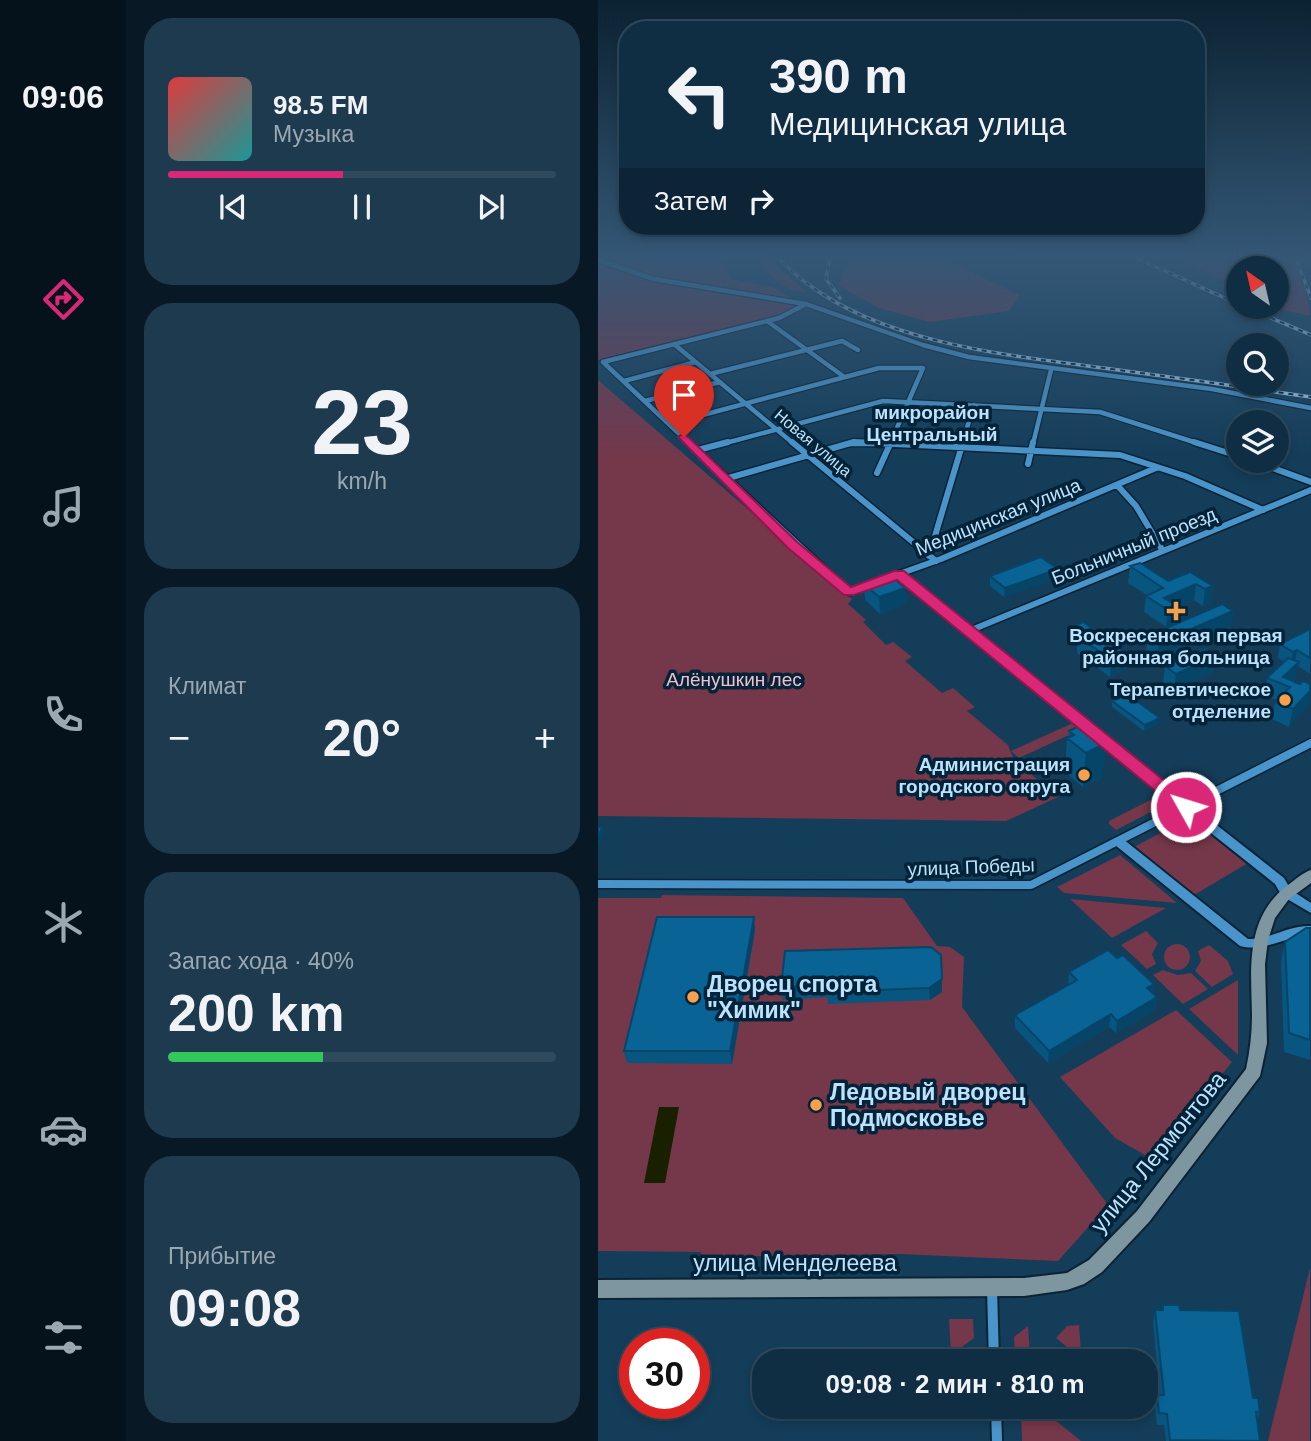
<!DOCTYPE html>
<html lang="ru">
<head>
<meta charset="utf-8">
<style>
	:root { --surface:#0f2e43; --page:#1d3a4e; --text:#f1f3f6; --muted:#9ba8b2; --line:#2f4a5c; --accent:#db2777 }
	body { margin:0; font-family:Arial,sans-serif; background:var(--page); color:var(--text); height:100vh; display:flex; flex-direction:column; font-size:26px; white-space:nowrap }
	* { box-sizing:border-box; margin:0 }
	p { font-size:23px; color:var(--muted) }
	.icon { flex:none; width:38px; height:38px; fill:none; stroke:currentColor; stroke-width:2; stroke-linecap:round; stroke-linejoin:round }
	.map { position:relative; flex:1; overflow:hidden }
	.details { display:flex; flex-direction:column; gap:18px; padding:18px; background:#081925; width:472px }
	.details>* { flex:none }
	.hud { position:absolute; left:21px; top:21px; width:586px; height:214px; border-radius:28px; box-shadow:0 4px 10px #0003,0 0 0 2px var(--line); background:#0f2e43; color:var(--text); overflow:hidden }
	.needle { width:46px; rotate:326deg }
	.tools { position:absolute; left:628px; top:256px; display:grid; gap:14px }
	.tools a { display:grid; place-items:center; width:63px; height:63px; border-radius:50%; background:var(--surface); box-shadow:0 4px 10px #0003,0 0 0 2px var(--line); font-size:35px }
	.speed { position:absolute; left:21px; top:1328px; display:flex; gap:14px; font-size:35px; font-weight:700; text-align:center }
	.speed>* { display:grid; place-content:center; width:91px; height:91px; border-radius:50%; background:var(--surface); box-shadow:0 4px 10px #0003,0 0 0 2px var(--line); line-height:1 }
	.speed .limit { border:10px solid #d22; background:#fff; color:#111 }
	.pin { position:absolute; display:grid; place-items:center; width:60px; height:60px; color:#fff; margin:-72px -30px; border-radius:50% 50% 50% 0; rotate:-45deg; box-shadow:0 0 7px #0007 }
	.pin .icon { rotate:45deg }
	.me { position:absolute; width:77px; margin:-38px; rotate:309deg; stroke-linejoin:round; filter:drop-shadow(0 0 5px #0008) }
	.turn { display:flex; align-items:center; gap:24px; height:147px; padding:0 35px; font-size:32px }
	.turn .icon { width:91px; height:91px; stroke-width:2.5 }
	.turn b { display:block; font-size:49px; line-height:60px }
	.then { display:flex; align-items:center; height:66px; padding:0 35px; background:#0003; gap:14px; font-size:26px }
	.big { font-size:52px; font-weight:800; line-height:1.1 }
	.details .tile { flex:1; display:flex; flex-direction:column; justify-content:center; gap:10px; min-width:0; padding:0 24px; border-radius:28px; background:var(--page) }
	.details .dial { align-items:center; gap:0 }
	.dial b { font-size:91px; line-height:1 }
	.song { display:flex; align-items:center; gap:21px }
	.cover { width:84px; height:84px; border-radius:10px; background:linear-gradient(135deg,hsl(0 70% 55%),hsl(180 70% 35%)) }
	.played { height:7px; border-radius:4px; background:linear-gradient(90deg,var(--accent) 45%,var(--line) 45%) }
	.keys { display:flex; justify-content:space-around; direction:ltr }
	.heat { display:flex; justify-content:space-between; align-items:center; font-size:38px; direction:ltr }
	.charge { height:10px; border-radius:5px; background:linear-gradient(90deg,#34c759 40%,var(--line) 0) }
	.trip { position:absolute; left:154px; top:1349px; width:406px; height:70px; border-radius:28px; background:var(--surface); box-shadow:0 4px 10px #0003,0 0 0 2px var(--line); font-weight:800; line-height:70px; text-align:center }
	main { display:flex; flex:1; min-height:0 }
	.dock { display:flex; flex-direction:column; width:126px; justify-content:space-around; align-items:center; background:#06121b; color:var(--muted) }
	.dock .icon { width:49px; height:49px }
	.dock .active { color:var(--accent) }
	.dock b { font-size:32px; color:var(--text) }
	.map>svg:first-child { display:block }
</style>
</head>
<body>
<main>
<nav class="dock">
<b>09:06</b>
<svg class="icon active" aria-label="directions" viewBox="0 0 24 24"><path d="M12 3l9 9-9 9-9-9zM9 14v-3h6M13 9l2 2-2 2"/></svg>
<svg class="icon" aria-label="music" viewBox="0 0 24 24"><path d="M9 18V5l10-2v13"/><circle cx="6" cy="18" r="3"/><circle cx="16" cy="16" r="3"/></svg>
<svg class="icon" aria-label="phone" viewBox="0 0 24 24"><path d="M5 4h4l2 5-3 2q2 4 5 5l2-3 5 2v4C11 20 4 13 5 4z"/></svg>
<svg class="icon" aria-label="climate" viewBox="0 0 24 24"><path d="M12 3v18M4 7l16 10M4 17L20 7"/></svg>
<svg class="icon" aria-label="car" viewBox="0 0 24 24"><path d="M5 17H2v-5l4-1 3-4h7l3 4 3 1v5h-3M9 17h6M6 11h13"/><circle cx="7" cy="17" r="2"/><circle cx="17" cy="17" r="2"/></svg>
<svg class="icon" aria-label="filters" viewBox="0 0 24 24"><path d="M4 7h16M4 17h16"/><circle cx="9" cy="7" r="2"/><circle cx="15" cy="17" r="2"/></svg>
</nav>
<section class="details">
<div class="tile">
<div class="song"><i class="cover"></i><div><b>98.5 FM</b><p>Музыка</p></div></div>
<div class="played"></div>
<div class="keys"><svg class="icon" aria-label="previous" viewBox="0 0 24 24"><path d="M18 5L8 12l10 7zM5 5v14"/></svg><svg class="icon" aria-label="pause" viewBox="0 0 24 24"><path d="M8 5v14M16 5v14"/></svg><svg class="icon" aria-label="next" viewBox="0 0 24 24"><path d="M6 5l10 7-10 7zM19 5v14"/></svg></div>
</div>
<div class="tile dial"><b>23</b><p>km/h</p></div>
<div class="tile"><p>Климат</p>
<div class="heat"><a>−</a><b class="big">20°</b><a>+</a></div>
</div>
<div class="tile"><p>Запас хода · 40%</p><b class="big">200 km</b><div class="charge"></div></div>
<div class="tile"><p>Прибытие</p><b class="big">09:08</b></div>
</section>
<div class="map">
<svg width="713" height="1441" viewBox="0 0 713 1441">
	<rect width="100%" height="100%" fill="#143d59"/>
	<path fill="#75374a" d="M119,256L129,268L132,279L175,287L205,305L170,320L0,360V257Z
		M169,256L207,291C187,295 168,271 159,256Z
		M253,256H339L422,295L411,311L332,322L281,308L240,285Z
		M684,256H693C701,269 713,301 712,316L669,306H679V287H694Z
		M613,257L639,265H668L665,268H640V294L621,285L635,284L575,256Z
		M0,380L254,599L250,604L268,620L265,622L288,645L295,642L314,657L307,661L344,693L355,688L377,707L369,711L410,745L416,760L460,797L408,821L0,816Z
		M475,723L488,733L473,734L421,758L413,751Z
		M560,796L574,801L518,830L511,824V821Z
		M594,816L650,863L596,895L536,847Z
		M522,855L579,903L466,893L459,887Z
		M64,895L305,898L339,946L352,947L366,957L364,1007L510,1205L460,1261L302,1254L104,1257L103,1252L0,1251V898H63Z
		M472,899L568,908L514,938Z
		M548,931L560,943L554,954L558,964L549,969L523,945Z
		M566 957a13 13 0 1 1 26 0a13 13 0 1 1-26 0Z
		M611,945L630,961L635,974L614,987L597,971L603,961L600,951Z
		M565,970L580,975L593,973L610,989L585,1004L555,975Z
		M640,980V1055L591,1009Z
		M578,1010L634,1062L554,1159L517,1138L462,1077Z
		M712,1268V1441H670Z
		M351,1319H375L376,1338L353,1355Z
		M481,1325L483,1352H475L458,1338L469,1326Z
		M430,1326L432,1355L426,1361H417L416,1337Z
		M423,1407H441L483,1441H424Z"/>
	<path fill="#182000" d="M61,1107H81L67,1183H46Z"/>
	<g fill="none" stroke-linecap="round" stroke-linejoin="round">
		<g stroke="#0b2334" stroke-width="7">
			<path id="minor-far3" d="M0,260L56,279L208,304L325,345L371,357L614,389L713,408
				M169,321L245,376
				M76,344L196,444
				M5,362L92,444
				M5,362L181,318L208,304
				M112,374L244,341L260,350
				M26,381L98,362
				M47,401L122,382
				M71,424L281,368H325
				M124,444L285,401L502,412L602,444
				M250,444H291
				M292,444L325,368
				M364,444L376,405
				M435,444L453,370"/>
		</g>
		<g stroke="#0b2334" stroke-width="9">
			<path id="minor-far2" d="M90,442L251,592L272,585
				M194,442L338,561
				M596,442L640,456
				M100,450L130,442
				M653,460L713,482
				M430,464L435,442
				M279,473L293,442
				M127,479L256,442L522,455L587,476L665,510
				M519,485L538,506L565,551
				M331,556L365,442
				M301,574L443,690
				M287,579L343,559L558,468
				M371,631L713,490"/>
		</g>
		<g stroke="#0b2334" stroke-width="11">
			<path id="minor-far1" d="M441,688L588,807
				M0,884L433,885L713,743"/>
		</g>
		<g stroke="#0b2334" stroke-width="14">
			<path id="minor" d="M394,1288L396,1362
				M398,1407L399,1441"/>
		</g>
		<g stroke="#0b2334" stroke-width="4">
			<path id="tertiary" d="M588,803L592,804L686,878L693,890L713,903V913L684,896L677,884L584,810L582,807L584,804Z
				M521,838L525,839L650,939C672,940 690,925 713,926V936C688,935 667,953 642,946L517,845L515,842L517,839Z"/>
		</g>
		<g stroke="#0b2334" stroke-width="4">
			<path id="secondary" d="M713,870V883L691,899L677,918L670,940L667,964L669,1043L662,1076L551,1222L504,1272L486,1284L469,1290L426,1296L0,1298V1280L426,1278L469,1273L491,1260L539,1211L648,1069C652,1051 654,1033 654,1015C653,967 647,917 690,885C697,880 704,873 713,870Z"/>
		</g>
		<use href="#minor-far3" stroke="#4995cb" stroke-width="4.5"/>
		<use href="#minor-far2" stroke="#4995cb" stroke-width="6"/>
		<use href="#minor-far1" stroke="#4995cb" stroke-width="8"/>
		<use href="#minor" stroke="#4995cb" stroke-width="10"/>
		<use href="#tertiary" fill="#4995cb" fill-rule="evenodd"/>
		<use href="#secondary" fill="#7e969f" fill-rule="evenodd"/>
		<g stroke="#a1c6e2" stroke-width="3.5">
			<path id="rail" d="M178,256C188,265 198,276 210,284C290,345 417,356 513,369C580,378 646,387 713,397
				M232,256L228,279L242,298
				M534,256L640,304
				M697,256L713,298
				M645,306L713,335"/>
		</g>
		<use href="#rail" stroke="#022338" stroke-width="2" stroke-dasharray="5" stroke-linecap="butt"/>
	</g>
	<path fill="#085580" d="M532,566L570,581L615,586L613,603L605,606L596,600L578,608L577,623L568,627L546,612L548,596L549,595L530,583Z
		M392,576L459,578L406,597L392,586Z
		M266,584L307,588L308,604L282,614L267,600Z
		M635,611L633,627L559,660L548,652L550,636Z
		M478,625L529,653L527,670L512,677L479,653V644L476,642Z
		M712,629V674L700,666L697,679L695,681L702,684L691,727L674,719L677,702L679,700L666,695L669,678L686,662L680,658L682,644Z
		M567,666L616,672L576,691L565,683Z
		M514,701L561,724L546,731L514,707Z
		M479,727L505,777L485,787L467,772L469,738L470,737L471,731Z
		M156,917L157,930L134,1064L29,1063L26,1051Z
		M712,928V1060L686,1052L683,961L687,942Z
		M519,958L556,984L555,993L559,997L557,1010L518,1033L511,1027L450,1063L417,1028V1015L470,985L471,972Z
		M344,979V992L332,1000L230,1004L229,997L185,1000L183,987Z
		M565,1305L582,1310L655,1398L662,1412L659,1422L662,1441H568L566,1425H559L557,1407L559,1395H562L555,1322L557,1310H564Z"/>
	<path fill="#064568" d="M460,569L459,578L406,597L407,588Z
		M598,584L596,600L578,608L577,623L568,627L570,610L566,598Z
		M615,586L613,603L605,606L607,589Z
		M307,588L308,604L282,614L281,597Z
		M635,611L633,627L559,660L561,643Z
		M699,650L697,664L692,666L695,652Z
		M529,653L527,670L512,677L513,660Z
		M618,655L616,672L576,691L578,674Z
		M701,662L697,679L690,686L685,677Z
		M712,691V704L691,727L695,709Z
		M562,718L561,724L546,731L547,725Z
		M508,743L505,777L485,787L488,753Z
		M4,827L6,833L0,849V840Z
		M156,917L157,930L134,1064L132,1051Z
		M344,979V992L332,1000L331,988Z
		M556,984L554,996L549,988Z
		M559,997L557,1010L518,1033L519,1021Z
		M513,1014L511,1027L450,1063L451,1051Z"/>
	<path fill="#096395" stroke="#064568" stroke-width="2" d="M443,557L460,569L407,588L392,576Z
		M542,563L570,581L592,572L615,586L607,589L598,584L566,598L579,606L570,610L548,596L565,588L532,566Z
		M292,575L307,588L281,597L266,584Z
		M624,604L635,611L561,643L550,636Z
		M485,622L529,653L513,660L480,636L488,633L478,625Z
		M712,629V658L699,650L695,652L682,644Z
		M607,648L618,655L578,674L567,666Z
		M690,658L701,662L685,677L702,684L705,681L712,684V691L695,709L677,702L692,687L669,678Z
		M529,694L562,718L547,725L514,701Z
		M479,727L484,731L490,728L508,743L488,753L469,738L476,735L471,731Z
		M0,827H4L0,840Z
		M59,917H156L132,1051H26Z
		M708,928H712V1040L691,1033L687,942Z
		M333,947L343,955L344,979L331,988L229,992L228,985L183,987L187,951Z
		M510,950L519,958L525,955L556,984L549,988L559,997L519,1021L513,1014L451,1051L417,1015L479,980L471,972Z
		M565,1305H581L582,1310L641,1311L655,1398H660L662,1412H658L662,1441L572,1440L569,1414L561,1413L559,1395H566L557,1310H565Z"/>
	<linearGradient id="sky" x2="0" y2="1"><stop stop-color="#0b2231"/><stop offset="0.56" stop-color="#345776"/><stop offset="1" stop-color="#345776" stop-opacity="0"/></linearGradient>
	<rect width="713" height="458" fill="url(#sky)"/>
	<path fill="#db2777" stroke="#8e194d" stroke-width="2" d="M86,433L199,542L253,587L296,571H306L594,803L597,807L594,811H582L299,580L256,595H246L190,548L82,439L80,437Z"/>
	<g fill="#f8a04b" stroke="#022338" stroke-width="2.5">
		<path d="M574.5 600.5h7v7h7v7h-7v7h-7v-7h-7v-7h7z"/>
		<circle cx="687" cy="700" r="7"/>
		<circle cx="486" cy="775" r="7"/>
		<circle cx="95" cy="997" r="7"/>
		<circle cx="218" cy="1105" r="7"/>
	</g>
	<g text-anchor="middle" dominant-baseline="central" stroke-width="7" stroke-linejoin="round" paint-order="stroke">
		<g font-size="16" fill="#bde2fe" stroke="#022338">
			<text transform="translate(215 443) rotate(40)">Новая улица</text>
		</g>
		<g font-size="19" font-weight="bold" fill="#bde2fe" stroke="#022338">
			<text x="334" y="412">микрорайон<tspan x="334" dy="22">Центральный</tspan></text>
		</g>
		<g font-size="19" fill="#bde2fe" stroke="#022338">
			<text transform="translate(400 517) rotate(-22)">Медицинская улица</text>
			<text transform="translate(536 546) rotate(-22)">Больничный проезд</text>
			<text transform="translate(373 867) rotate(-2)">улица Победы</text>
		</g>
		<g font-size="19" font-weight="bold" fill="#bde2fe" stroke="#022338" text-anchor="end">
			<text x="578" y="635" text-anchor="middle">Воскресенская первая<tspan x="578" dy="22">районная больница</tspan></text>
			<text x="673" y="689">Терапевтическое<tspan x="673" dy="22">отделение</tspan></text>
			<text x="472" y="764">Администрация<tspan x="472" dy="22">городского округа</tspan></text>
		</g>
		<g font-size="19" fill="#f6becc" stroke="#022338">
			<text x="136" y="679">Алёнушкин лес</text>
		</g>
		<g font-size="23" font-weight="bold" fill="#bde2fe" stroke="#022338" text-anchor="start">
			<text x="109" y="984">Дворец спорта<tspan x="109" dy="26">"Химик"</tspan></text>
			<text x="232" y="1092">Ледовый дворец<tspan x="232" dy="26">Подмосковье</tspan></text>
		</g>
		<g font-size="23" fill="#bde2fe" stroke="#022338">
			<text transform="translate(560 1152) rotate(-51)">улица Лермонтова</text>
			<text x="197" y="1263">улица Менделеева</text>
		</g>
	</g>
</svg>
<div class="tools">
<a><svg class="needle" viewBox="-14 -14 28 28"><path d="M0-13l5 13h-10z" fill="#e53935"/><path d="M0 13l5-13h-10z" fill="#9ba8b2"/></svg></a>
<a><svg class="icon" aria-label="search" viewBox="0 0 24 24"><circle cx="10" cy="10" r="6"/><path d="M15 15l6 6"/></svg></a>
<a><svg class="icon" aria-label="layers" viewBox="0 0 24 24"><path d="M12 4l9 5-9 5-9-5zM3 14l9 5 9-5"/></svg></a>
</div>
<div class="speed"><div class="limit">30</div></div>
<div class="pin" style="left:86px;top:437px;background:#d93025"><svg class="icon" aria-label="arrive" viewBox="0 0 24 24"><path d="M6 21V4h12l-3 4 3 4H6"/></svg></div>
<svg class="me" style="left:588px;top:807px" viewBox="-20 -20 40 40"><circle r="17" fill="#db2777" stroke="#fff" stroke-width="3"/><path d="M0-11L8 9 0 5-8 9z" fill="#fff"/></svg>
<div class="trip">09:08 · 2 мин · 810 m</div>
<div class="hud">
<div class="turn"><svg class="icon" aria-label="left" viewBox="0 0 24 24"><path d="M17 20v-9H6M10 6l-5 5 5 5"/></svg><div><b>390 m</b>Медицинская улица</div></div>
<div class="then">Затем<svg class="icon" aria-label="right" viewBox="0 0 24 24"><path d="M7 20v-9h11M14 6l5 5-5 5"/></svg></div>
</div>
</div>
</main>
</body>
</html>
